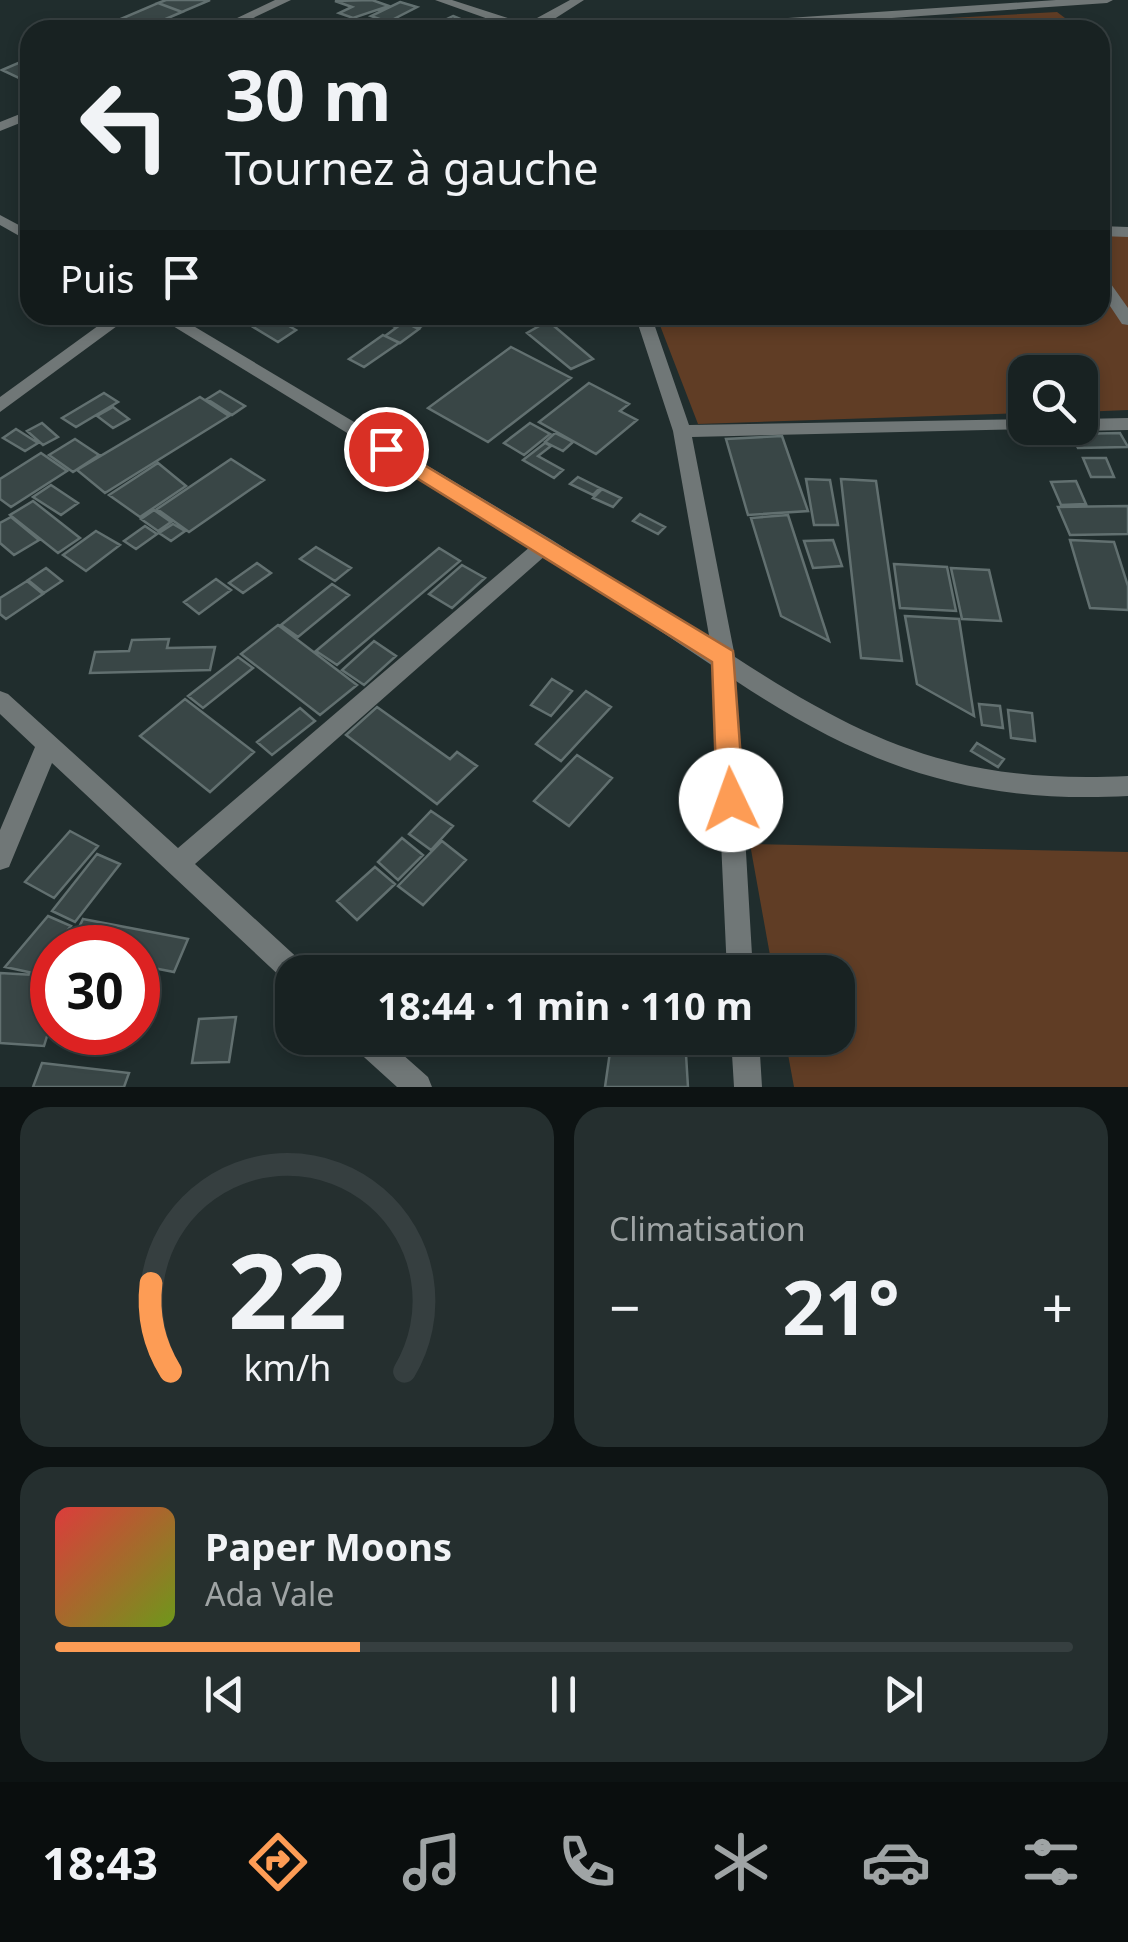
<!DOCTYPE html>
<html lang="fr">
<head>
<meta charset="utf-8">
<style>
	:root { --surface:#182222; --page:#252f2f; --text:#f1f3f6; --muted:#9fa4a5; --line:#363f40; --accent:#fd9c55 }
	body { margin:0; font-family:"Noto Sans",sans-serif; background:var(--page); color:var(--text); height:100vh; display:flex; flex-direction:column; font-size:38px; white-space:nowrap }
	* { box-sizing:border-box; margin:0 }
	p { font-size:32px; color:var(--muted) }
	.icon { flex:none; width:55px; height:55px; fill:none; stroke:currentColor; stroke-width:2; stroke-linecap:round; stroke-linejoin:round }
	.map { position:relative; height:1087px; overflow:hidden }
	.drawer { display:flex; flex-direction:column; gap:20px; padding:20px; background:#0d1313; flex:1 }
	.drawer>* { flex:none }
	.hud { position:absolute; left:20px; top:20px; width:1090px; height:305px; border-radius:30px; box-shadow:0 5px 15px #0003,0 0 0 2px var(--line); background:#182222; color:var(--text); overflow:hidden }
	.buttons { position:absolute; left:1008px; top:355px; display:grid; gap:20px }
	.buttons a { display:grid; place-items:center; width:90px; height:90px; border-radius:20px; background:var(--surface); box-shadow:0 5px 15px #0003,0 0 0 2px var(--line); font-size:50px }
	.speed { position:absolute; left:30px; top:925px; display:flex; gap:20px; font-size:50px; font-weight:700; text-align:center }
	.speed>* { display:grid; place-content:center; width:130px; height:130px; border-radius:50%; background:var(--surface); box-shadow:0 5px 15px #0003,0 0 0 2px var(--line); line-height:1 }
	.speed .limit { border:15px solid #d22; background:#fff; color:#111 }
	.pin { position:absolute; display:grid; place-items:center; width:85px; height:85px; color:#fff; margin:-42px; border:5px solid #fff; border-radius:50%; box-shadow:0 2px 10px #0007 }
	.me { position:absolute; width:110px; margin:-55px; rotate:357deg; stroke-linejoin:round; filter:drop-shadow(0 0 8px #0008) }
	.turn { display:flex; align-items:center; gap:35px; height:210px; padding:0 40px; font-size:45px }
	.turn .icon { width:130px; height:130px; stroke-width:2.5 }
	.turn b { display:block; font-size:70px; line-height:85px }
	.then { display:flex; align-items:center; height:95px; padding:0 40px; background:#0003; gap:20px; font-size:38px }
	.big { font-size:75px; font-weight:700; line-height:1.1 }
	.drawer .card { flex:1; display:flex; flex-direction:column; justify-content:center; gap:15px; min-width:0; padding:0 35px; border-radius:30px; background:var(--page) }
	.drawer .dial { align-items:center; gap:0 }
	.dial svg { height:260px; overflow:visible; fill:none; stroke:var(--line); stroke-width:7; stroke-linecap:round; text-anchor:middle }
	.dial text { fill:var(--text); stroke:none }
	.song { display:flex; align-items:center; gap:30px }
	.cover { width:120px; height:120px; border-radius:15px; background:linear-gradient(135deg,hsl(0 70% 55%),hsl(80 70% 35%)) }
	.played { height:10px; border-radius:5px; background:linear-gradient(90deg,var(--accent) 30%,var(--line) 30%) }
	.keys { display:flex; justify-content:space-around; direction:ltr }
	.heat { display:flex; justify-content:space-between; align-items:center; font-size:55px; direction:ltr }
	.drawer .tiles { flex:1; display:grid; gap:20px; grid-template-columns:1fr 1fr }
	.card:last-child { grid-column:span 2 }
	.trip { position:absolute; left:275px; top:955px; width:580px; height:100px; border-radius:30px; background:var(--surface); box-shadow:0 5px 15px #0003,0 0 0 2px var(--line); font-weight:700; line-height:100px; text-align:center }
	.dock { display:flex; height:160px; justify-content:space-around; align-items:center; background:#0a0e0e; color:var(--muted) }
	.dock .icon { width:70px; height:70px }
	.dock .active { color:var(--accent) }
	.dock b { font-size:45px; color:var(--text) }
	.map>svg:first-child { display:block }
</style>
</head>
<body>
<div class="map">
<svg width="1128" height="1087" viewBox="0 0 1128 1087">
	<rect width="100%" height="100%" fill="#202d2d"/>
	<path fill="#603d25" d="M1057,12L1081,30H949L950,18Z
		M1100,228H1128V410L1080,412V372H1025V413L698,424L656,315H1100Z
		M750,844L1128,852V1087H794L785,1038H838V972H773Z"/>
	<path fill="#394646" stroke="#627070" stroke-width="2.5" d="M166,0H210L182,12L158,3Z
		M372,0L389,6L353,18L339,13L352,7L335,1Z
		M400,2L417,7L388,22L371,16Z
		M158,3L182,12L140,30H95Z
		M453,16L480,27L465,30L443,21Z
		M30,58V77L23,80L2,70Z
		M257,315H270L296,330L278,342L245,322Z
		M372,315H437L419,328L405,321L395,327Z
		M548,321L593,359L571,369L527,333Z
		M404,322L419,329L400,343L385,336Z
		M383,335L399,343L364,367L349,359Z
		M511,347L571,378L488,442L428,408Z
		M589,383L629,404L620,411L637,420L596,454L539,422Z
		M220,391L245,406L232,415L207,399Z
		M104,393L118,402L76,427L62,418Z
		M200,397L229,416L105,493L77,470Z
		M113,407L129,419L113,428L97,416Z
		M42,423L58,437L43,445L27,431Z
		M530,423L550,434L524,455L504,443Z
		M16,429L38,443L25,451L3,438Z
		M555,433L573,442L563,451L545,442Z
		M1120,433L1128,447L1078,448L1071,434Z
		M782,436L808,511L748,515L726,439Z
		M75,439L99,455L73,472L49,455Z
		M545,443L551,446L538,456L563,470L554,478L523,460Z
		M41,453L67,471L11,507L0,499V479Z
		M1083,458H1106L1114,477H1091Z
		M231,459L264,480L189,532L157,509Z
		M158,463L186,486L140,517L109,495Z
		M578,477L600,488L593,495L570,484Z
		M806,479L830,480L838,525H814Z
		M841,479L876,481L902,661L861,658Z
		M1076,481L1086,504L1061,505L1051,482Z
		M51,485L78,503L61,515L33,497Z
		M602,489L621,498L613,507L593,498Z
		M33,501L80,538L58,553L10,515Z
		M1128,506V534L1070,535L1058,507Z
		M154,510L171,522L158,531L141,519Z
		M640,514L665,527L658,534L633,521Z
		M788,515L829,641L781,616L751,518Z
		M11,517L39,540L14,555L0,543V523Z
		M173,524L185,531L171,541L159,533Z
		M145,526L157,534L136,549L124,541Z
		M96,531L120,545L86,571L63,555Z
		M833,540L842,566L813,568L804,541Z
		M1070,540L1114,542L1128,586V610L1090,608Z
		M316,547L351,568L335,581L300,559Z
		M439,548L460,561L337,665L316,651Z
		M257,563L271,573L243,593L229,583Z
		M894,564L947,567L956,611L900,608Z
		M462,565L485,578L452,608L429,594Z
		M46,568L62,581L44,593L28,580Z
		M951,568L989,570L1001,621L962,619Z
		M216,579L231,590L199,614L184,602Z
		M27,581L43,594L6,619L0,614V598Z
		M332,584L349,595L298,637L281,625Z
		M905,616L959,619L974,716L917,684Z
		M278,625L357,685L320,715L241,654Z
		M169,639L167,648L215,647L210,670L90,673L95,652L129,651L132,640Z
		M374,641L396,656L364,685L342,670Z
		M238,657L253,668L203,708L188,696Z
		M552,679L572,691L551,716L531,705Z
		M586,691L611,707L561,761L536,744Z
		M185,699L254,752L210,792L140,736Z
		M979,704L1000,706L1003,728L982,725Z
		M377,707L450,759L457,752L477,766L437,804L346,735Z
		M300,708L315,721L272,755L257,742Z
		M1008,710L1032,713L1035,741L1011,738Z
		M977,743L1004,759L998,767L971,751Z
		M577,755L612,778L569,826L534,801Z
		M431,811L453,826L431,850L409,834Z
		M70,831L98,846L54,898L25,882Z
		M402,838L423,855L398,880L378,862Z
		M442,841L466,860L423,905L398,886Z
		M97,854L120,864L75,922L52,911Z
		M375,867L395,884L357,920L337,901Z
		M48,916L71,926L33,973L5,967Z
		M83,919L188,939L174,972L138,965V948H69Z
		M0,973L52,976V1020L44,1046L0,1043Z
		M236,1017L229,1062L192,1063L199,1019Z
		M612,1038H685L688,1087H605Z
		M42,1063L129,1073L124,1087H33Z"/>
	<g fill="none" stroke-linecap="round" stroke-linejoin="round">
		<path fill="#707777" fill-rule="evenodd" d="M275,0H291L228,30H212Z
			M435,0H452L526,24L570,0H584L537,30H519Z
			M1056,0H1113L1107,3L720,30H661L667,26Z
			M30,110V119L0,131V122Z
			M0,215L30,231V242L0,225Z
			M1100,226L1128,227V237L1100,236Z
			M1100,275L1106,277L1128,308V325L1122,324L1100,291Z
			M113,315H132L0,412V397Z
			M155,315H175L552,540L710,641L673,431L635,315H651L689,425L1025,419V428L1031,429L692,437L735,657C871,746 963,784 1128,776V796C971,804 866,767 736,681L753,972H727L713,666L546,555L195,864L303,963L307,972H292V984L285,981L52,763L9,867L0,870V830L35,747L0,714V691L8,694L178,848L531,546Z
			M1128,418V430L1080,431L1073,428H1080V419Z
			M350,1038H384L428,1077L432,1087H397L354,1048Z
			M731,1038H759L762,1087H734Z"/>
	</g>
	<path fill="#fd9c55" stroke="#a46537" stroke-width="2.5" d="M386,442L733,651L744,800L740,808H721L717,800L712,662L378,454V444Z"/>
</svg>
<div class="buttons">
<a><svg class="icon" aria-label="search" viewBox="0 0 24 24"><circle cx="10" cy="10" r="6"/><path d="M15 15l6 6"/></svg></a>
</div>
<div class="speed"><div class="limit">30</div></div>
<div class="pin" style="left:386px;top:449px;background:#d93025"><svg class="icon" aria-label="arrive" viewBox="0 0 24 24"><path d="M6 21V4h12l-3 4 3 4H6"/></svg></div>
<svg class="me" style="left:731px;top:800px" viewBox="-20 -20 40 40"><circle r="19" fill="#fff"/><path d="M0-13L10 11 0 6-10 11z" fill="#fd9c55"/></svg>
<div class="trip">18:44 · 1 min · 110 m</div>
<div class="hud">
<div class="turn"><svg class="icon" aria-label="left" viewBox="0 0 24 24"><path d="M17 20v-9H6M10 6l-5 5 5 5"/></svg><div><b>30 m</b>Tournez à gauche</div></div>
<div class="then">Puis<svg class="icon" aria-label="arrive" viewBox="0 0 24 24"><path d="M6 21V4h12l-3 4 3 4H6"/></svg></div>
</div>
</div>
<section class="drawer">
<div class="tiles">
<div class="card dial"><svg viewBox="0 0 100 80">
<path d="M14 69A42 42 0 1 1 86 69"/>
<path d="M14 69A42 42 0 0 1 8 42" stroke="#fd9c55"/>
<text x="50" y="56" font-size="32" font-weight="700">22</text>
<text x="50" y="72" font-size="11">km/h</text>
</svg></div>
<div class="card"><p>Climatisation</p>
<div class="heat"><a>−</a><b class="big">21°</b><a>+</a></div>
</div>
<div class="card">
<div class="song"><i class="cover"></i><div><b>Paper Moons</b><p>Ada Vale</p></div></div>
<div class="played"></div>
<div class="keys"><svg class="icon" aria-label="previous" viewBox="0 0 24 24"><path d="M18 5L8 12l10 7zM5 5v14"/></svg><svg class="icon" aria-label="pause" viewBox="0 0 24 24"><path d="M8 5v14M16 5v14"/></svg><svg class="icon" aria-label="next" viewBox="0 0 24 24"><path d="M6 5l10 7-10 7zM19 5v14"/></svg></div>
</div>
</div>
</section>
<nav class="dock">
<b>18:43</b>
<svg class="icon active" aria-label="directions" viewBox="0 0 24 24"><path d="M12 3l9 9-9 9-9-9zM9 14v-3h6M13 9l2 2-2 2"/></svg>
<svg class="icon" aria-label="music" viewBox="0 0 24 24"><path d="M9 18V5l10-2v13"/><circle cx="6" cy="18" r="3"/><circle cx="16" cy="16" r="3"/></svg>
<svg class="icon" aria-label="phone" viewBox="0 0 24 24"><path d="M5 4h4l2 5-3 2q2 4 5 5l2-3 5 2v4C11 20 4 13 5 4z"/></svg>
<svg class="icon" aria-label="climate" viewBox="0 0 24 24"><path d="M12 3v18M4 7l16 10M4 17L20 7"/></svg>
<svg class="icon" aria-label="car" viewBox="0 0 24 24"><path d="M5 17H2v-5l4-1 3-4h7l3 4 3 1v5h-3M9 17h6M6 11h13"/><circle cx="7" cy="17" r="2"/><circle cx="17" cy="17" r="2"/></svg>
<svg class="icon" aria-label="filters" viewBox="0 0 24 24"><path d="M4 7h16M4 17h16"/><circle cx="9" cy="7" r="2"/><circle cx="15" cy="17" r="2"/></svg>
</nav>
</body>
</html>
